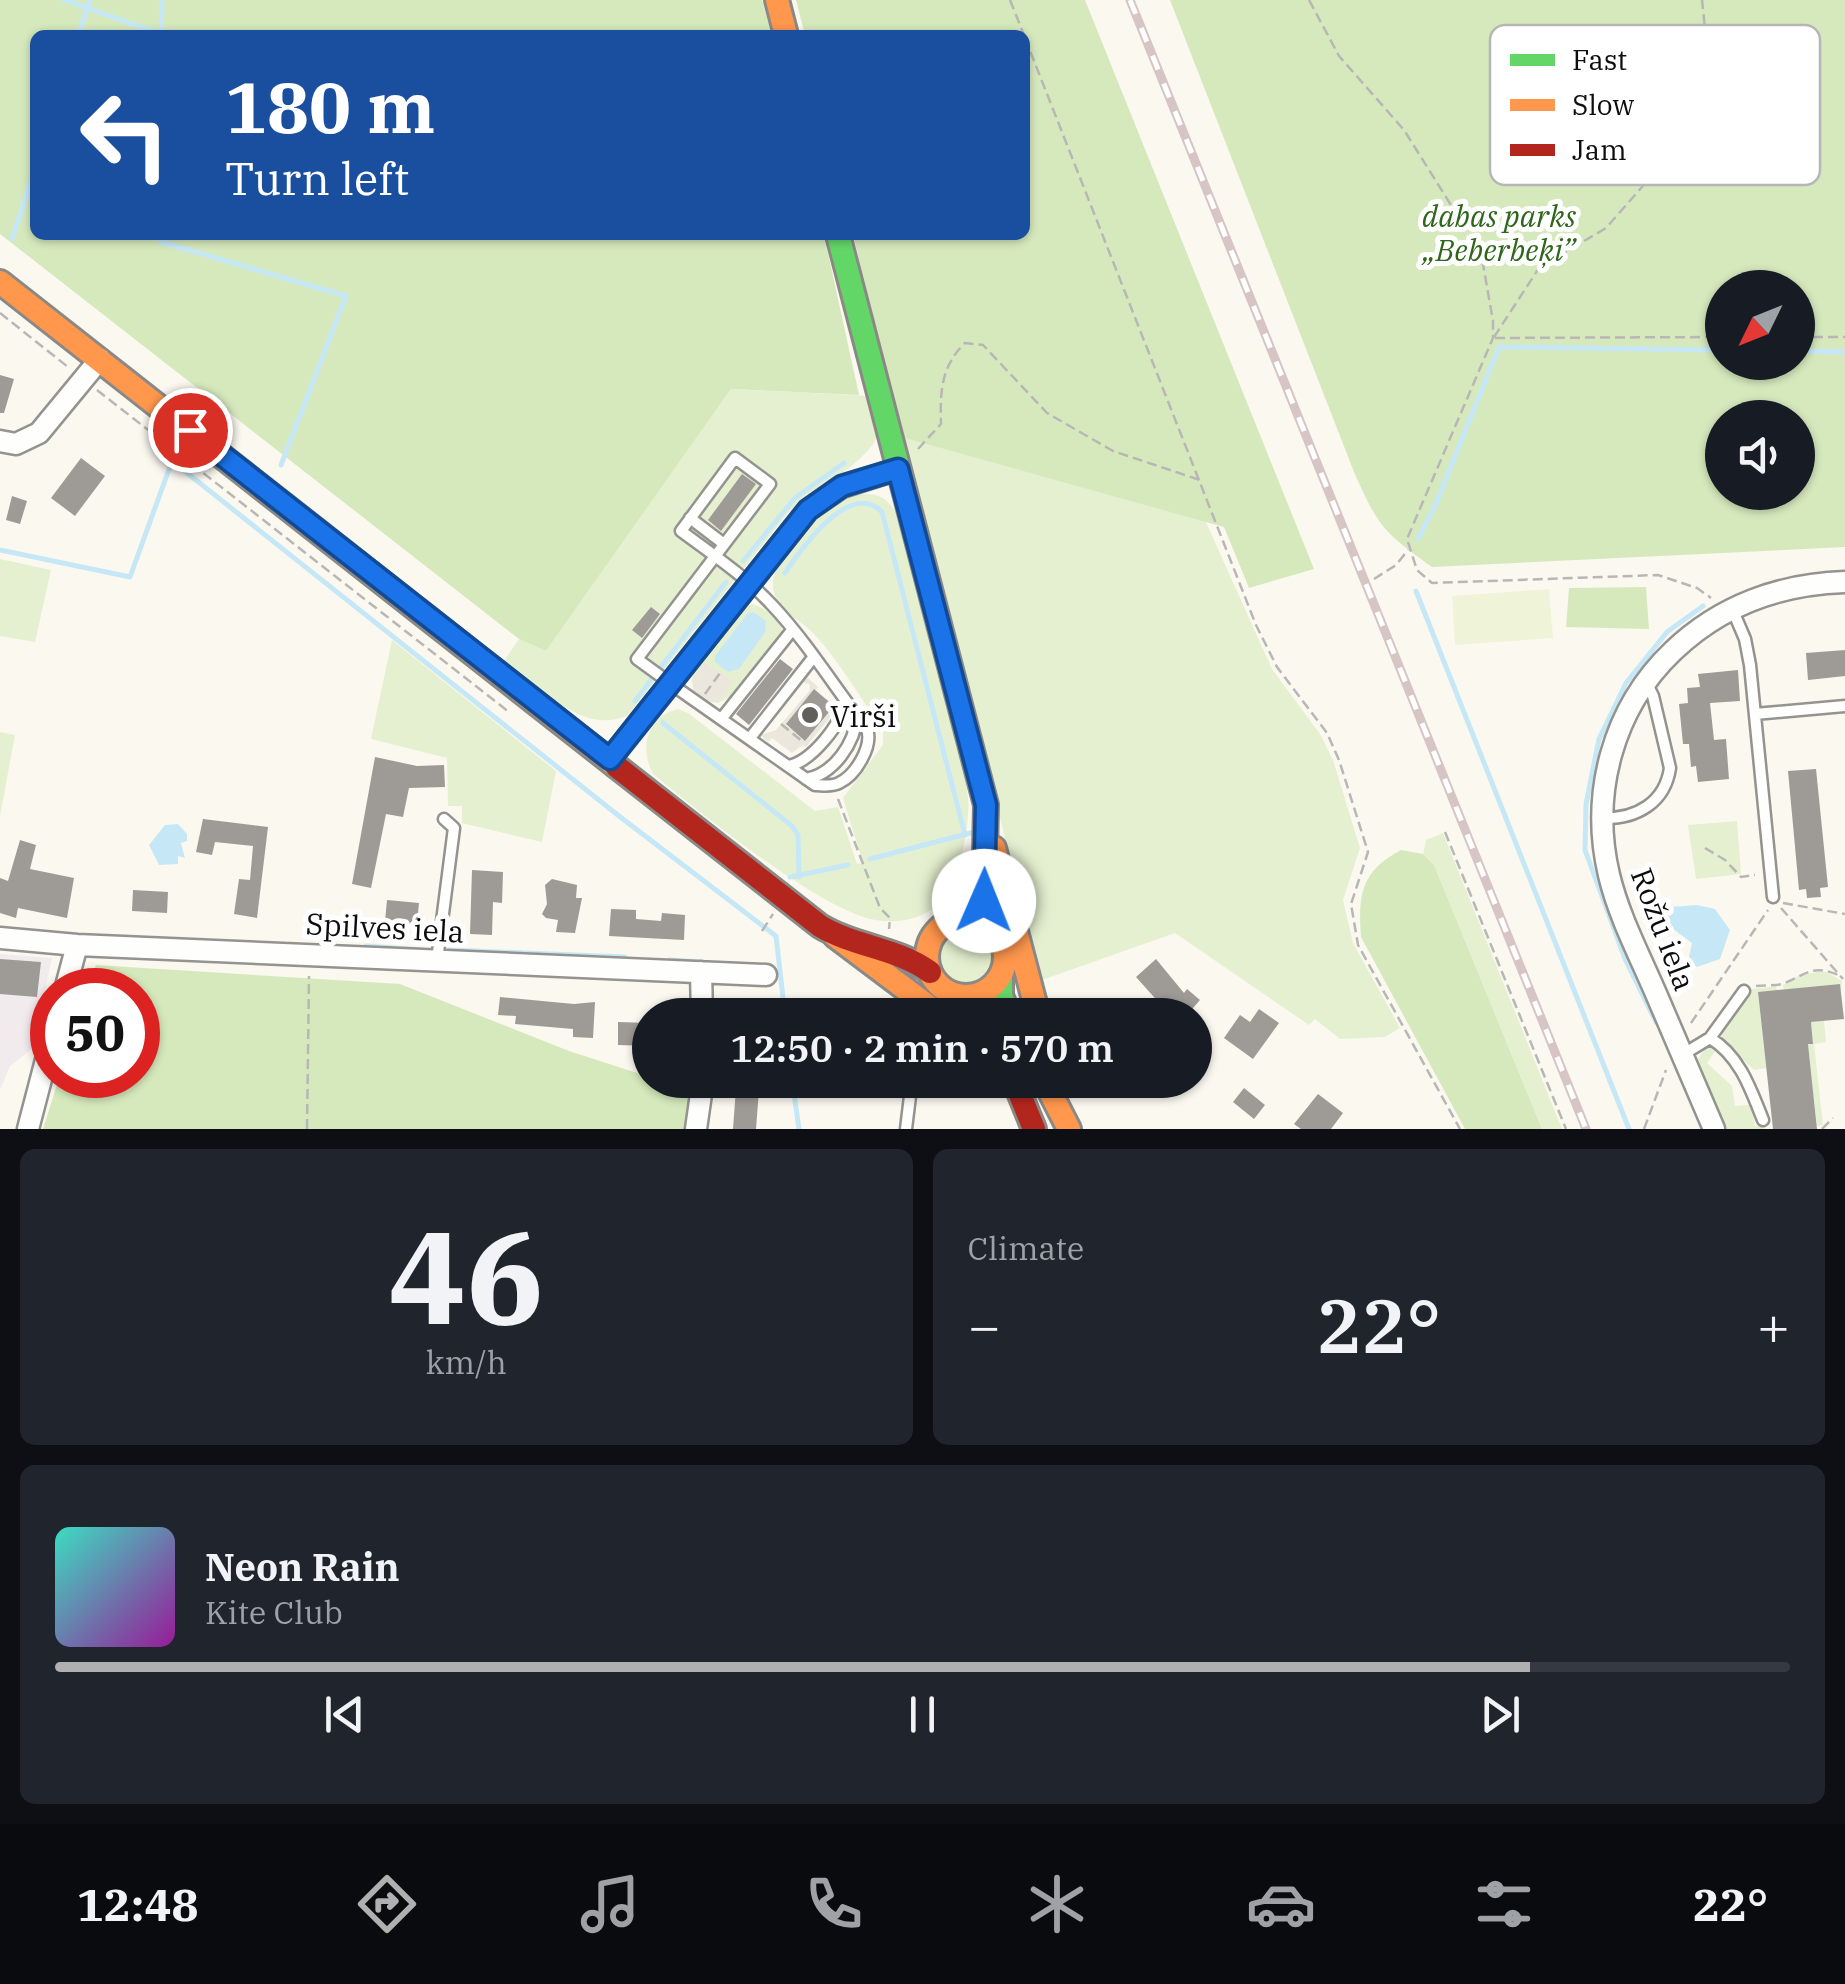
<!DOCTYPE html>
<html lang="en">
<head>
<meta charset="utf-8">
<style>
	:root { --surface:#171b24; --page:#20242c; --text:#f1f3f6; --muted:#9ea1a6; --line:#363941; --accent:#b0b0b1 }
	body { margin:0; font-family:"IBM Plex Serif",serif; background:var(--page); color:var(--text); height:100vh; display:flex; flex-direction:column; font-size:38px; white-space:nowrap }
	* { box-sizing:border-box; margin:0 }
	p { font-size:32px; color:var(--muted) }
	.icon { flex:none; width:55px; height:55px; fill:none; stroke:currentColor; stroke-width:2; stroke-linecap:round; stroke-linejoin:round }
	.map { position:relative; height:1129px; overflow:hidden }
	.sheet { display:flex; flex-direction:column; gap:20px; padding:20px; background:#0d0f14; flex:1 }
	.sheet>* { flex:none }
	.top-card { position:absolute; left:30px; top:30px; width:1000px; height:210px; border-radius:15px; box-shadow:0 2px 8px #0004; background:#1a4fa0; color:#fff; overflow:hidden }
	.needle { width:65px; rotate:227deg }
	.buttons { position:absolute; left:1705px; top:270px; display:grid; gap:20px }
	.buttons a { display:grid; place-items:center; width:110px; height:110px; border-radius:50%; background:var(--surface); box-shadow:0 2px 8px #0004; font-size:50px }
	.speed { position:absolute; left:30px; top:968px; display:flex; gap:20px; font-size:50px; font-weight:700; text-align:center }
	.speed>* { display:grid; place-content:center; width:130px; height:130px; border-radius:50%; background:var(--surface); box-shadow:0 2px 8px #0004; line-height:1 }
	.speed .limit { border:15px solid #d22; background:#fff; color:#111 }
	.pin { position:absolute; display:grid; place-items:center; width:85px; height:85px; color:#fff; margin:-42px; border:5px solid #fff; border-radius:50%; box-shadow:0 2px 10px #0007 }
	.me { position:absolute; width:110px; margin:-55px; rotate:1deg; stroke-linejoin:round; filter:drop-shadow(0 0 8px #0008) }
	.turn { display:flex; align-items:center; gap:35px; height:210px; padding:0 30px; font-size:45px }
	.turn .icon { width:130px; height:130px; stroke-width:2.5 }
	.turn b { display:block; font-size:70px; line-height:85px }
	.big { font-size:75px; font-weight:600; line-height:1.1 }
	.sheet .widget { flex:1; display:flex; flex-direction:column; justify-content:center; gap:15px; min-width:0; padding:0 35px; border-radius:15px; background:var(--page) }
	.sheet .dial { align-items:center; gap:0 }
	.dial b { font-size:130px; line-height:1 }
	.song { display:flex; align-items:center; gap:30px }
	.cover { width:120px; height:120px; border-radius:15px; background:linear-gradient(135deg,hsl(170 70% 55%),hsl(300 70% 35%)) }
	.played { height:10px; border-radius:5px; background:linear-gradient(90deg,var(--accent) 85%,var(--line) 85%) }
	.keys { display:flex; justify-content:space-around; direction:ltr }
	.heat { display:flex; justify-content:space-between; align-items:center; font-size:55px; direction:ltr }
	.sheet .tiles { flex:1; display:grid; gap:20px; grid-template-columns:1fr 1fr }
	.widget:last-child { grid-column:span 2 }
	.trip { position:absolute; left:632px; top:998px; width:580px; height:100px; border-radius:50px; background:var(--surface); box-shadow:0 2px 8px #0004; font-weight:600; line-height:100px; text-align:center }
	.tabs { display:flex; height:160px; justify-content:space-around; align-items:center; background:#090b0e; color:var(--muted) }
	.tabs .icon { width:70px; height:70px }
	.tabs .current { color:var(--accent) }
	.tabs b { font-size:45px; color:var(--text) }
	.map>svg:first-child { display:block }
</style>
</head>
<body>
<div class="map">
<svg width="1845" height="1129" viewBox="0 0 1845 1129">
	<rect width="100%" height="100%" fill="#fbf8f0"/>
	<path fill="#f2ebee" d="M0,954L52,958L33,1048L10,1066L0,1090Z"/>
	<path fill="#e5f0d0" d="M731,389L871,396C873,408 880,423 877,435C872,460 809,492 788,513L628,715C582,737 540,685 504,661L519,639L546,651Z
		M901,437L1205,520L1272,669L1320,734L1333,760L1360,848L1343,900L1353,943L1400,1028L1385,1037L1340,1039L1315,1019L1309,1025L1175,933L1042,980Z
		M865,494C883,494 889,501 898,516C923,607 956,702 968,797C970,819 964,843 960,865C952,906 917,927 875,920C820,910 699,812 653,774C639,747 647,717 678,709L688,713L815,811L838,807L857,864L863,863L843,798L883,745V729C860,698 840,662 814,634C801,620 775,609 773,588C771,566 789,550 802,535C820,513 837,497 865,494Z
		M0,559L51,570L35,642L0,636Z
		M752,604C765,608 773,615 781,624L782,632L733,695L718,703L732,681L692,680L693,672L736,616Z
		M392,640L556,771L542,842L462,823V806H448L447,758L371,739Z
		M0,732L15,735L0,816Z
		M1737,821L1741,874L1696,879L1688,825Z
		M1443,833L1562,1129H1542L1434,865L1423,854L1426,840Z
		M934 956a32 32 0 1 1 64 0a32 32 0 1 1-64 0Z
		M1818,972H1827L1842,981L1841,994L1839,984L1784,990L1783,985L1800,975Z
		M1776,986L1777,990L1758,993L1766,1068L1754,1070L1723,1041L1722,1034L1752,989Z
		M1824,1021L1826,1042L1814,1044L1823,1125L1817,1126L1808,1044L1813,1043L1811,1022Z
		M1706,1047L1717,1049L1707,1063L1732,1086L1735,1106L1751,1105L1755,1126L1763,1124L1764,1129H1724L1696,1062Z"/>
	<path fill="#d6e9bd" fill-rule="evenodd" d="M0,0H762L772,35H35V235H824L859,395L731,389L546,651L519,639L0,234Z
		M796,0H1085L1314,569L1249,588L1224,527L901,437L853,235H1025V35H805Z
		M1170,0H1845V547L1432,567C1383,532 1378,526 1354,472ZM1722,288H1798V362H1722ZM1722,418H1798V492H1722Z
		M1646,587L1649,629L1566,627L1569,588Z
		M1401,850L1423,854L1434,865L1542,1129H1465L1361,937C1358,895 1361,871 1401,850Z
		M96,965L400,984L569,1051L693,1091L687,1129H43L60,1075H138V990H87Z"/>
	<path fill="#eff4d9" d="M1549,589L1553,638L1455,645L1452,596Z"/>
	<path fill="#ebe7dc" d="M705,663L733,681L718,703L706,701L693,690L692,680Z
		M807,677L818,687L786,725L806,740L834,706L836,710L806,747L802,745L792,753L772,738L768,742L761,735L776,730L810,690L809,684L802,682Z"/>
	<path fill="#c6e8f6" d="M753,612L766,621L765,632L739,669L728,672L715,662V656L747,614Z
		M178,824L187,834V841L181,843L185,858L178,856V864L159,865L149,845L165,825Z
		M1697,905L1715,909L1730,930L1720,959L1697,967L1688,961L1692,943L1665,923L1659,914L1670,907Z"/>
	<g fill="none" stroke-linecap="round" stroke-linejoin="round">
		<path stroke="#c6e8f6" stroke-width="5" d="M64,0L161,34
			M78,35L90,0
			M161,35L162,0
			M161,235V242L346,296L281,465
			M12,239L35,169
			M1798,351L1845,352
			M1418,539L1435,506L1499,347L1722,350
			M0,550L130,577L172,461L619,816L776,936L785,1015
			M743,561L795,498L844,463
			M785,573C801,549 850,479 882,512L965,835
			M1416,591L1629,1129
			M635,701L726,582
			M663,723L792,826L798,835L799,877
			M870,859L974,832
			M790,877L848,865
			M366,946L422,950
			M450,950L625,957
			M670,960L700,962
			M1656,1022L1625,959L1585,850L1586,804L1599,739L1626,683L1667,632L1703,606
			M792,1080L799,1129"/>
	</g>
	<path fill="#9e9b96" d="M0,375L14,379L4,413H0Z
		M81,458L105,476L75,516L51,498Z
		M742,474L756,484L721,531L708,520Z
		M12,496L27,501L20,524L6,520Z
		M651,607L660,614L642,638L632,630Z
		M1845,650V676L1808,680L1806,653Z
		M780,659L793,669L749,725L736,714Z
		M1738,670L1740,701L1710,703L1714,740L1726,739L1729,779L1698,782L1696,766L1691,767L1689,744H1683L1679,704L1688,703L1687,688L1700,687L1698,674Z
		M814,689L834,706L805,741L786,724Z
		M375,757L417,766L444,765L445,787L409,788L403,817L386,814L371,888L352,884Z
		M1816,769L1828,887L1820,888L1821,897L1807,898L1806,889L1799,890L1788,771Z
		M203,819L268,827L257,918L234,914L239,879L250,880L253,846L215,842L212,855L196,852Z
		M20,840L36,845L30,869L74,878L67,918L18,908L16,918L0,913V878L8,881Z
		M472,870L503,872L502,903L493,902L492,935L470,934Z
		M552,879L577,885L576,898H582L575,933L556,932L558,920L546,918L542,914L547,904L545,885Z
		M133,890L168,892L167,913L132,911Z
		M387,900L419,903L417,924L385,921Z
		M611,909L636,910V919L661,921L662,913L685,915L684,940L609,936Z
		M0,959L41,962L37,997L0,994Z
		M1156,959L1184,993L1187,989L1200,1000L1187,1015H1170L1136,977Z
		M1840,984L1844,1019L1811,1022L1813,1044H1808L1817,1129H1773L1758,992Z
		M500,997L574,1004L595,1002L593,1038L573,1037V1029L515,1024L516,1016L498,1015Z
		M725,1001H749V1015H725Z
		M1259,1009L1279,1023L1253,1059L1224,1038L1240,1015L1250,1022Z
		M618,1022L649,1023V1046L618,1045Z
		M736,1088L759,1090L756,1129H733Z
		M1244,1088L1265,1105L1254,1119L1233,1102Z
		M1318,1094L1343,1113L1331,1129H1301L1294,1124Z"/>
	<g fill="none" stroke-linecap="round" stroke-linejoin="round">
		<g stroke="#94938f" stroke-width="15">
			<path id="lane" d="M690,518L724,544
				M1733,611L1745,639L1750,665L1773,897
				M670,683L637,659L770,484L735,458L681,531C712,554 745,576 772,605C807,642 835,688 867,729C873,746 856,775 839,783C832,787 822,785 815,785L671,684
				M1755,714L1845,706
				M722,718L793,629
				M750,738L812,659
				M788,766C811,762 842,724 845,701
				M806,779C834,774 855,743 857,716
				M1603,818C1636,819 1665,803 1670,768L1653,696L1646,682
				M437,960L454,828L444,819
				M1710,1038L1744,991
				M1682,1055L1710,1038C1740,1056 1751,1090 1763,1120
				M906,1129L912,1080"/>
		</g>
		<g stroke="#94938f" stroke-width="25">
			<path id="street" d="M0,441L16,444L39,433L100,359
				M610,759L808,510L842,487L898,469
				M0,938L77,945L766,975
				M701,972L702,1015
				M65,990L77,945
				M28,1129L52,1037
				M696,1129L703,1080
				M1714,1129C1695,1085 1676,1040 1657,996C1640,956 1619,917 1609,875C1590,795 1612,709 1673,651C1720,606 1780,584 1845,582"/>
		</g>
		<g stroke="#8b8986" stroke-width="28">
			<path id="fast" d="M838,235L986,805L984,901L991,928
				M1001,975V996L1009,1015"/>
		</g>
		<g stroke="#8b8986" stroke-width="28">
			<path id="slow" d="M777,0L786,35
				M0,282L616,766
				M994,848L1038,1015
				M927 957a39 39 0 1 1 78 0a39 39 0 1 1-78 0Z
				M835,936L940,1015
				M958,995L983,1015
				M1044,1080L1069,1129"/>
		</g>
		<g stroke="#8b8986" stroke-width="28">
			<path id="jam" d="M616,766L820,926C855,947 897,948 930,972
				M1014,1080L1034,1129"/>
		</g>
		<path stroke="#b8b7b6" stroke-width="2.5" stroke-dasharray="10 5" stroke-linecap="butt" d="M1010,0L1024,35
			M1309,0L1339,56L1404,130L1481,253L1493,321V338L1407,539L1417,570L1432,583L1658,575L1697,588L1711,598
			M1025,38L1256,625L1277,667L1327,733L1339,760L1368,852L1351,904L1358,945L1460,1129
			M0,313L68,367
			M1494,337L1539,268L1606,228L1713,106L1702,0
			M1798,337H1845
			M1495,338L1722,337
			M97,390L509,712
			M918,449L941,424C940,392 941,366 965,343L983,345L1047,413L1113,451L1200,480
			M1374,579L1396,565L1408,550
			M705,694L720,673
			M781,724L803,742
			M838,799L880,908L890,918L889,929
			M1445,832L1566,1129
			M1705,848L1725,860L1741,877L1755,875
			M1783,903L1845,914
			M1781,908L1843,979
			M762,931L773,914
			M1756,986C1764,985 1774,986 1782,984C1805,976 1811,963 1838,975
			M1691,1023L1768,910
			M982,1080L991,1094
			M307,1129L309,976
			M1644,1129L1666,1070
			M1822,1129L1833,1118"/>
		<use href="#lane" stroke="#fefefd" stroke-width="10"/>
		<use href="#street" stroke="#fefefd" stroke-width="20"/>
		<use href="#fast" stroke="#63d668" stroke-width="22"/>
		<use href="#slow" stroke="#ff974d" stroke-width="22"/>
		<use href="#jam" stroke="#b3261e" stroke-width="22"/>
		<g stroke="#d7c4c5" stroke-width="9">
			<path id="rail" d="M1130,0L1586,1129"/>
		</g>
		<use href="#rail" stroke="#fff" stroke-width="5" stroke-dasharray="15" stroke-linecap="butt"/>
	</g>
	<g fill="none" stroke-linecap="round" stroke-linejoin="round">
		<g stroke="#114b97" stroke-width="25">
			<path id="route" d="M190,430L610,759L808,510L842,486L898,469L986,805L984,901"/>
		</g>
		<use href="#route" stroke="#1a73e8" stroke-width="18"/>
	</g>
	<circle fill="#605f5c" stroke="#fff" stroke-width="4" cx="810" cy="715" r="10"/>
	<g text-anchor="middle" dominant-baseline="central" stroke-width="10" stroke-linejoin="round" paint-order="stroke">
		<g font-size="30" font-style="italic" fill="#2f661b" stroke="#fff">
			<text x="1499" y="215">dabas parks<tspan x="1499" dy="34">„Beberbeķi”</tspan></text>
		</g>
		<g font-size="30" fill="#0d0d0d" stroke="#fff" text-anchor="start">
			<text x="830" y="715">Virši</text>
		</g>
		<g font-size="30" fill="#0d0d0d" stroke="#fff">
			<text transform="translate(385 927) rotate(3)">Spilves iela</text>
			<text transform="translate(1664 929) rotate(69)">Rožu iela</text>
		</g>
	</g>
	<rect x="1490" y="25" width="330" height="160" rx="15" fill="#fff" stroke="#b6b6b6" stroke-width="2.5"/>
	<rect x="1510" y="54" width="45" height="12" fill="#63d668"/>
	<rect x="1510" y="99" width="45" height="12" fill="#ff974d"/>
	<rect x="1510" y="144" width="45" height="12" fill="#b3261e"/>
	<g font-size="28" fill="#0d0d0d">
		<text x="1572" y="70">Fast</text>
		<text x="1572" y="115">Slow</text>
		<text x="1572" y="160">Jam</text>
	</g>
</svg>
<div class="buttons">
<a><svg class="needle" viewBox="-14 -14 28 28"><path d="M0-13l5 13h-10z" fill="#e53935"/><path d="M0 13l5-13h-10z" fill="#9ea1a6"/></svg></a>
<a><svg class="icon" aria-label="sound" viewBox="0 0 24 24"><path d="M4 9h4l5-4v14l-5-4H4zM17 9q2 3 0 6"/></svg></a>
</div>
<div class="speed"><div class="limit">50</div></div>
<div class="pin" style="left:190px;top:430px;background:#d93025"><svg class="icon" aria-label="arrive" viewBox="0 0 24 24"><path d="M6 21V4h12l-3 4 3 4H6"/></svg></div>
<svg class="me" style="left:984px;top:901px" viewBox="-20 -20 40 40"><circle r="19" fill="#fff"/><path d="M0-13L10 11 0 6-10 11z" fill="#1a73e8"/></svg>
<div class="trip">12:50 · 2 min · 570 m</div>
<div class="top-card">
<div class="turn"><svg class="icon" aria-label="left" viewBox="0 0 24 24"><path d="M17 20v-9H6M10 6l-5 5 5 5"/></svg><div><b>180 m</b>Turn left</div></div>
</div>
</div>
<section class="sheet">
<div class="tiles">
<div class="widget dial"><b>46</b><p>km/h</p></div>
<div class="widget"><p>Climate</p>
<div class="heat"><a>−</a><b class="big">22°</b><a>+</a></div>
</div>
<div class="widget">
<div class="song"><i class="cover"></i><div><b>Neon Rain</b><p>Kite Club</p></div></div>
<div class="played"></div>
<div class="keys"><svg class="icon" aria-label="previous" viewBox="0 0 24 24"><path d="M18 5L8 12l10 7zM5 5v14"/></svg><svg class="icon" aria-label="pause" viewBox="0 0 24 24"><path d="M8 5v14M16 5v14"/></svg><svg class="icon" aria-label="next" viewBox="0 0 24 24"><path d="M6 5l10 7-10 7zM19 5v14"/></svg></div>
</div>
</div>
</section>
<nav class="tabs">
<b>12:48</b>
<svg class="icon current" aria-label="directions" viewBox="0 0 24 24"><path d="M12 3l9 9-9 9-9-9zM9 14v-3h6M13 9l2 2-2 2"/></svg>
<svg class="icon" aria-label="music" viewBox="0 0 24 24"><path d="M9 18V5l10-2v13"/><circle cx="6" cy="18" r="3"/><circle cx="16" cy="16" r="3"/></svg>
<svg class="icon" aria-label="phone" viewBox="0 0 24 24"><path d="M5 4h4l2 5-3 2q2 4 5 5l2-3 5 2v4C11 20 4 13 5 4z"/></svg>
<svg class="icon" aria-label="climate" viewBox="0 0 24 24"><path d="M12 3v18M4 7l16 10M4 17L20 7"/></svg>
<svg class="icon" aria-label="car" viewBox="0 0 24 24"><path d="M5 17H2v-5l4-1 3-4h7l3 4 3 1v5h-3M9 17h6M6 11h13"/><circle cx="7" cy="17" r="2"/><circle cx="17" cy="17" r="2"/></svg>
<svg class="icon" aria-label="filters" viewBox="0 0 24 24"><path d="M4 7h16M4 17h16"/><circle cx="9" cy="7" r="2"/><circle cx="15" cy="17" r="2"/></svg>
<b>22°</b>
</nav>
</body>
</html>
